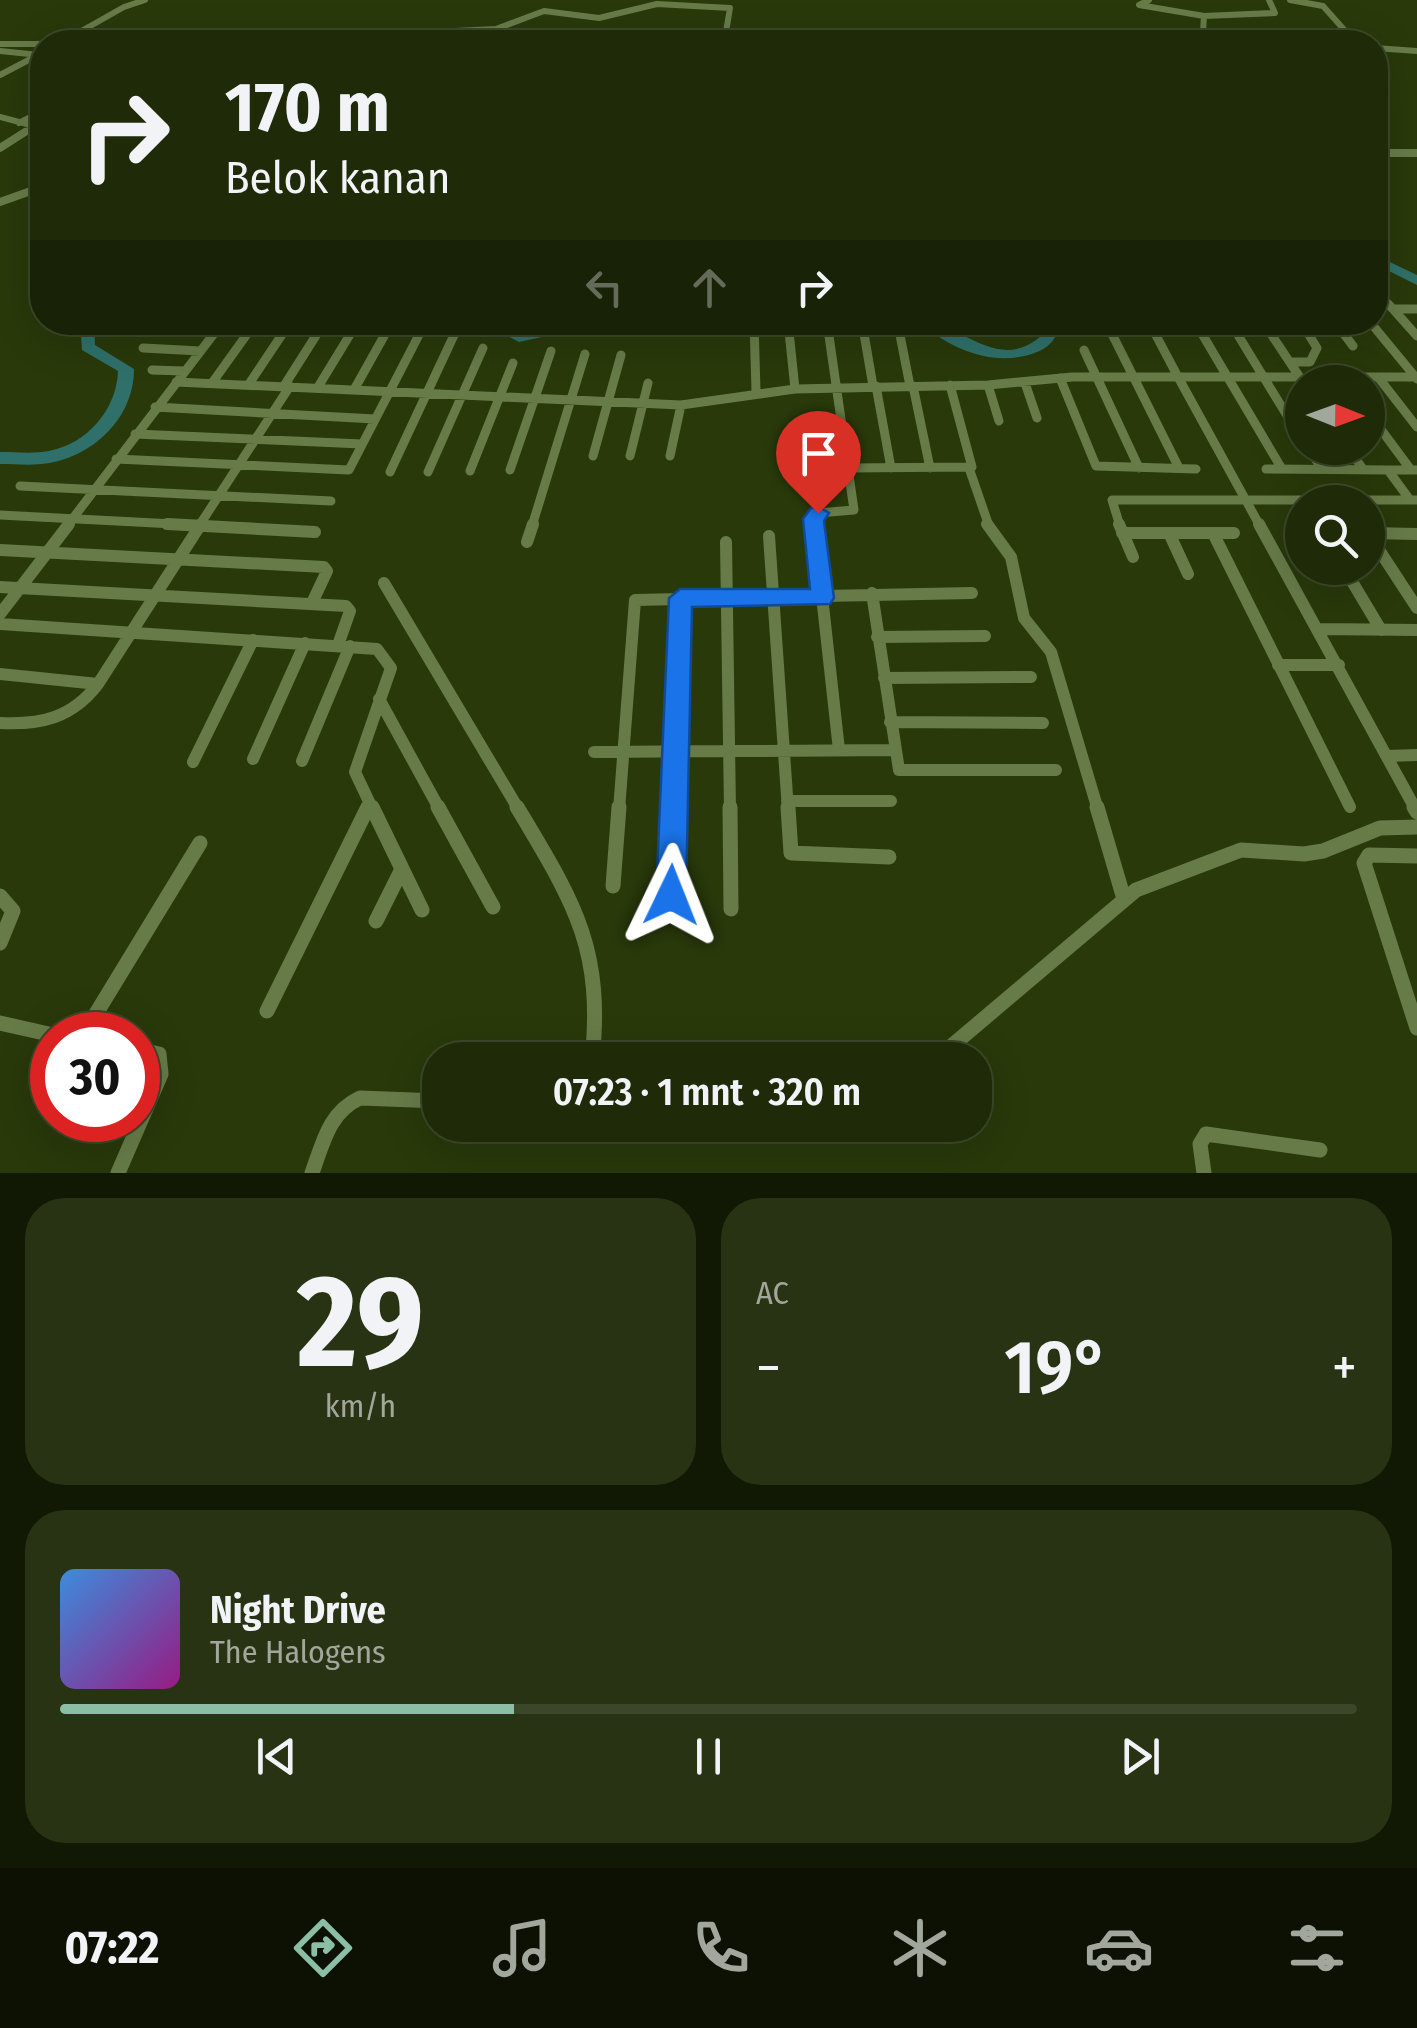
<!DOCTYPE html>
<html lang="id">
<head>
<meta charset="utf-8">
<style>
	:root { --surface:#1f2b08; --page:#273312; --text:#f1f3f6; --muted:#a1a79c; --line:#3c4729; --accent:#8abfa5 }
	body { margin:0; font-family:"Fira Sans Condensed",sans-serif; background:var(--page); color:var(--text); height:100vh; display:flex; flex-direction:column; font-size:38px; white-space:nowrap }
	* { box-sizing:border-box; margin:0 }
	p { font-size:32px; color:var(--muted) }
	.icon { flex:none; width:55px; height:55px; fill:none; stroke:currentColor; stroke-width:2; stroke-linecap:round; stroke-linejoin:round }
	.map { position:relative; height:1173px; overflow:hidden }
	.side { display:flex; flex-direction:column; gap:25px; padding:25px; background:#111804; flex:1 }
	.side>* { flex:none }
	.banner { position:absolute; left:30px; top:30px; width:1358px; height:305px; border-radius:40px; box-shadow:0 10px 40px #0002,0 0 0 2px var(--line); background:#1f2b08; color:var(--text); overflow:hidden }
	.needle { width:65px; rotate:91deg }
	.controls { position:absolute; left:1285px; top:365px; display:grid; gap:20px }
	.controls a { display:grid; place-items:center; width:100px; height:100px; border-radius:50%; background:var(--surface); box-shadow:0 10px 40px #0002,0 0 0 2px var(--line); font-size:50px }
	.speed { position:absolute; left:30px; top:1012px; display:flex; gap:20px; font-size:50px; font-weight:700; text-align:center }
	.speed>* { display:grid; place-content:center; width:130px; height:130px; border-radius:50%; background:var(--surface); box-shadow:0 10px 40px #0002,0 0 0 2px var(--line); line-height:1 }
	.speed .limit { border:15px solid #d22; background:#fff; color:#111 }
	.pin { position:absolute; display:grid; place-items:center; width:85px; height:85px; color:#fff; margin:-102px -42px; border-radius:50% 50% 50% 0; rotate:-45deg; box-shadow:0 0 10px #0007 }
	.pin .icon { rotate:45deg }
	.me { position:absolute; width:110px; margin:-55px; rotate:2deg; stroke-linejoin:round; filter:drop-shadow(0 0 8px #0008) }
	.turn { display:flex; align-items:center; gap:35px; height:210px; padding:0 30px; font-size:45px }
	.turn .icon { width:130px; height:130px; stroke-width:2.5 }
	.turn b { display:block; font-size:70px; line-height:85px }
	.lanes { display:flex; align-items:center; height:95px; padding:0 30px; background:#0003; justify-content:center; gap:50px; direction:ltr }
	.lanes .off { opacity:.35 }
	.big { font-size:75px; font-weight:600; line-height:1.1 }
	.side .widget { flex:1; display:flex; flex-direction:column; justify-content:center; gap:15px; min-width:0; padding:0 35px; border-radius:40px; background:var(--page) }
	.side .dial { align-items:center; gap:0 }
	.dial b { font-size:130px; line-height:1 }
	.song { display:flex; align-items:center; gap:30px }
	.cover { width:120px; height:120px; border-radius:15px; background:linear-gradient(135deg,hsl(210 70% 55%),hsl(310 70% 35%)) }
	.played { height:10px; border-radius:5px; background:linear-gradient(90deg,var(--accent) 35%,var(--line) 35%) }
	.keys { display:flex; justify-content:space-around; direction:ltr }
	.heat { display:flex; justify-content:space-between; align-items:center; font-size:55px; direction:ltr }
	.side .tiles { flex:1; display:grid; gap:25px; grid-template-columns:1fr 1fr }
	.widget:last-child { grid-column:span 2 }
	.trip { position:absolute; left:422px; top:1042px; width:570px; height:100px; border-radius:40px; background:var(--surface); box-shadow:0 10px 40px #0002,0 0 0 2px var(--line); font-weight:600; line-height:100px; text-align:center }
	.dock { display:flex; height:160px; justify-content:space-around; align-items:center; background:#0c1103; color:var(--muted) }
	.dock .icon { width:70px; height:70px }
	.dock .current { color:var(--accent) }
	.dock b { font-size:45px; color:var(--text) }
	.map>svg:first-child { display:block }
</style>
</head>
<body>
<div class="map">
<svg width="1417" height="1173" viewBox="0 0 1417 1173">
	<rect width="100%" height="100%" fill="#29390a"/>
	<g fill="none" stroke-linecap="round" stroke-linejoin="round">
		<path fill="#2f706a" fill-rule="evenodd" d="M1375,255L1417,275V285L1375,264Z
			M80,322H94L95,345L134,369C134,417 95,455 49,463C33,466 16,464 0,464V452C16,452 33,454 49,451C87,444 117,409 118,371L82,350Z
			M483,322H502L521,332L564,322H678L631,333L578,329L519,342Z
			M921,322C962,322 998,375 1042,335L1043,322H1058C1058,338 1051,346 1037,352C998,368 950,351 921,322Z"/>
		<path stroke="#667b48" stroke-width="6" d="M1149,0L1139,5L1204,16L1275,13L1269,0
			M1290,0L1323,6L1355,42
			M1204,16L1203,33L1215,42
			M62,42L124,7L145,0
			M436,42L455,31L496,29L544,11L599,18L657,4L730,8L726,32L751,39
			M1118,42L1119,37
			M0,44H42
			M1375,48L1417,51
			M0,51L39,55
			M0,75L42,53
			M0,117L42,128
			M19,123L42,111
			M21,135L35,126"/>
		<path stroke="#667b48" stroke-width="8" d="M0,148L25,132
			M1375,153H1417
			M0,202L42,187
			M1375,288L1390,306"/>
		<path stroke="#667b48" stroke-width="9" d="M1388,304L1393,309
			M1417,309H1393L1417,336
			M754,322L756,391
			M788,322L795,389
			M862,322L873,386
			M1106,322L1179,468
			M1149,322L1178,377H1300
			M1195,322L1282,469
			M1230,322L1302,440
			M1263,322L1301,379
			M1335,322L1353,346
			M1370,322L1417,379
			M900,335L910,386
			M143,348L200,351
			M1084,350L1139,468
			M1290,362H1310L1317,348L1301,322
			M152,370L184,371
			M1363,377H1417
			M1378,377L1417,427
			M1060,378L1096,466L1196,469
			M176,382L681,405L795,389L988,385L1072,377H1178L1260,526
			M212,383L250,330
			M1025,383L1037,418
			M249,384L285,330
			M988,385L999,421
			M284,386L322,326
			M876,386L891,468
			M913,386L930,468
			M318,387L354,328
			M355,388L388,329
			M155,407L375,419
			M1368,412L1411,470
			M135,434L362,444
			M1308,448L1322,469
			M1348,448L1363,469
			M593,456L621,355
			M630,456L648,383
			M670,456L681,405
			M116,459L349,470L421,331
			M848,468L972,467L950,385
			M969,468L989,526
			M1266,469L1388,470
			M510,470L551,351
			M470,471L513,363
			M390,472L455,333
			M428,472L483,348
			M20,486L331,501
			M1410,500L1388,470H1416
			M0,515L213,526
			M67,526L216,331L162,328
			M199,526L290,386
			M532,526L585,354
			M814,526L813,519L818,513L854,510L827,322
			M1120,526L1112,500H1417"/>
		<path stroke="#667b48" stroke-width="12" d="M167,524L315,532
			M814,524L839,750
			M987,524L1011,557L1024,618L1051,652L1098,810
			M1119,524L1133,557
			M1259,524L1416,810
			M1122,533H1234
			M1169,533L1188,574
			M1213,533L1350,807
			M1368,533L1417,608
			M1368,533L1417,534
			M769,536L788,810
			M527,542L533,524
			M726,542L730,810
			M0,550L324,567L327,571L312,603
			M1344,568L1381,630
			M384,583L519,810
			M0,587L346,606L350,611L338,645
			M872,593L899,770H1056
			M0,614L69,524
			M0,624L377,649L391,668L355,772L373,810
			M1320,629L1417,630
			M877,637L985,636
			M1278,665H1339
			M0,674L98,684L201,524
			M884,678L1031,677
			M379,699L440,810
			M890,722L1043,723
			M0,723C41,725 72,718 98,684
			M594,752L895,750
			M1387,756L1417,755
			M253,759L305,643
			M302,761L350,646
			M193,762L253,640
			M787,801H891
			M367,810L370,804
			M619,810L635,600L972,593
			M674,810L681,598"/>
		<path stroke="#667b48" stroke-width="15" d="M372,807L422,910
			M438,807L493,907
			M517,807C573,901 604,947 592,1060
			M730,807L731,909
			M788,807L791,853L889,857
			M1097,807L1124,899
			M1414,807L1417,812
			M1417,856L1369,855L1364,863L1417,1028
			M613,886L619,807
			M671,895L674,807
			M0,896L13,911L0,943
			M376,921L402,869
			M267,1011L368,807
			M0,1023L53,1035
			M83,1035L200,843
			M935,1060L1136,890L1241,850L1304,854L1323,851L1380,828L1417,827
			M118,1173L161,1074L159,1054L138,1049
			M312,1173C323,1143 329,1112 360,1098L440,1101
			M1204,1173L1200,1144L1206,1134L1320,1150"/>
	</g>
	<path fill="#1a73e8" stroke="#114b97" stroke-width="2.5" d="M818,506L829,513L824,521L834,598L830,604L692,607L686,895L681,905L671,910L661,905L656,895L669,598L680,589H810L803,519L811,508Z"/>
</svg>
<div class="controls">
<a><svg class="needle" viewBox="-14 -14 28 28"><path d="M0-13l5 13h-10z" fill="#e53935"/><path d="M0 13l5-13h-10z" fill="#a1a79c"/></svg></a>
<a><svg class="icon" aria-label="search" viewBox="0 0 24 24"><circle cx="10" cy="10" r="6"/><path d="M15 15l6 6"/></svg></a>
</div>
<div class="speed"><div class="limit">30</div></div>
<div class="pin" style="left:818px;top:513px;background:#d93025"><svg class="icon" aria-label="arrive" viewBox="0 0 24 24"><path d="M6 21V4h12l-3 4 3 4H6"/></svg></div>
<svg class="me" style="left:671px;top:895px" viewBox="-20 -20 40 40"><path d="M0-17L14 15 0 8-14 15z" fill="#1a73e8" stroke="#fff" stroke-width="4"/></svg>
<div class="trip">07:23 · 1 mnt · 320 m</div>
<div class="banner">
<div class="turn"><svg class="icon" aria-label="right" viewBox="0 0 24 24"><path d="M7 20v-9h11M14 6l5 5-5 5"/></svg><div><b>170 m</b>Belok kanan</div></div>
<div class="lanes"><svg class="icon off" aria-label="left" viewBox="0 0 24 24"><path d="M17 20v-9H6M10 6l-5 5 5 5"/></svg><svg class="icon off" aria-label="ahead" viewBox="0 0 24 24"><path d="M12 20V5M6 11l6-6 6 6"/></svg><svg class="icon" aria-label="right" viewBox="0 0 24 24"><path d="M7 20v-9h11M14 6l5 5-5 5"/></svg></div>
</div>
</div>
<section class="side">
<div class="tiles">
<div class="widget dial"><b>29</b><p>km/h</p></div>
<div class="widget"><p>AC</p>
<div class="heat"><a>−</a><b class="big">19°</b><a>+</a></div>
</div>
<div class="widget">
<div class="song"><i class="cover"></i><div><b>Night Drive</b><p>The Halogens</p></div></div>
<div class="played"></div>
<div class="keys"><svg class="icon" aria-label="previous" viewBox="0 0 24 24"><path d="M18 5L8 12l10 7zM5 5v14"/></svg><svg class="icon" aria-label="pause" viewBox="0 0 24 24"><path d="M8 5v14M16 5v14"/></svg><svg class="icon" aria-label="next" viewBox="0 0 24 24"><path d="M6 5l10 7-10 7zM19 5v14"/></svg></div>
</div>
</div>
</section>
<nav class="dock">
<b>07:22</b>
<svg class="icon current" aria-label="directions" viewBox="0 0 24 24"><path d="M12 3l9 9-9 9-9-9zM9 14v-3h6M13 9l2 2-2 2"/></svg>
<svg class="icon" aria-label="music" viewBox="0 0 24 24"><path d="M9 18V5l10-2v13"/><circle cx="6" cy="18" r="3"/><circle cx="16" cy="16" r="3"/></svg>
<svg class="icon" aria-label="phone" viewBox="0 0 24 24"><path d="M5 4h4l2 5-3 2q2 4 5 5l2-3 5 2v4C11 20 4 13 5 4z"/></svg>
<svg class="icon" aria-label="climate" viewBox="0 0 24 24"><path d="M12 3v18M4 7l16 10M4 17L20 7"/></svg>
<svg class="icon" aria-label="car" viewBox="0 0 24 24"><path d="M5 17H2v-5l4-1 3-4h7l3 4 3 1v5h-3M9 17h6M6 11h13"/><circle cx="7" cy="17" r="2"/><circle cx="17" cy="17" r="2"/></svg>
<svg class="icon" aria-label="filters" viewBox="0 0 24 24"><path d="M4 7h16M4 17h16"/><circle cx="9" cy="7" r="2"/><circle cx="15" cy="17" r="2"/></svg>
</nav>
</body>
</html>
